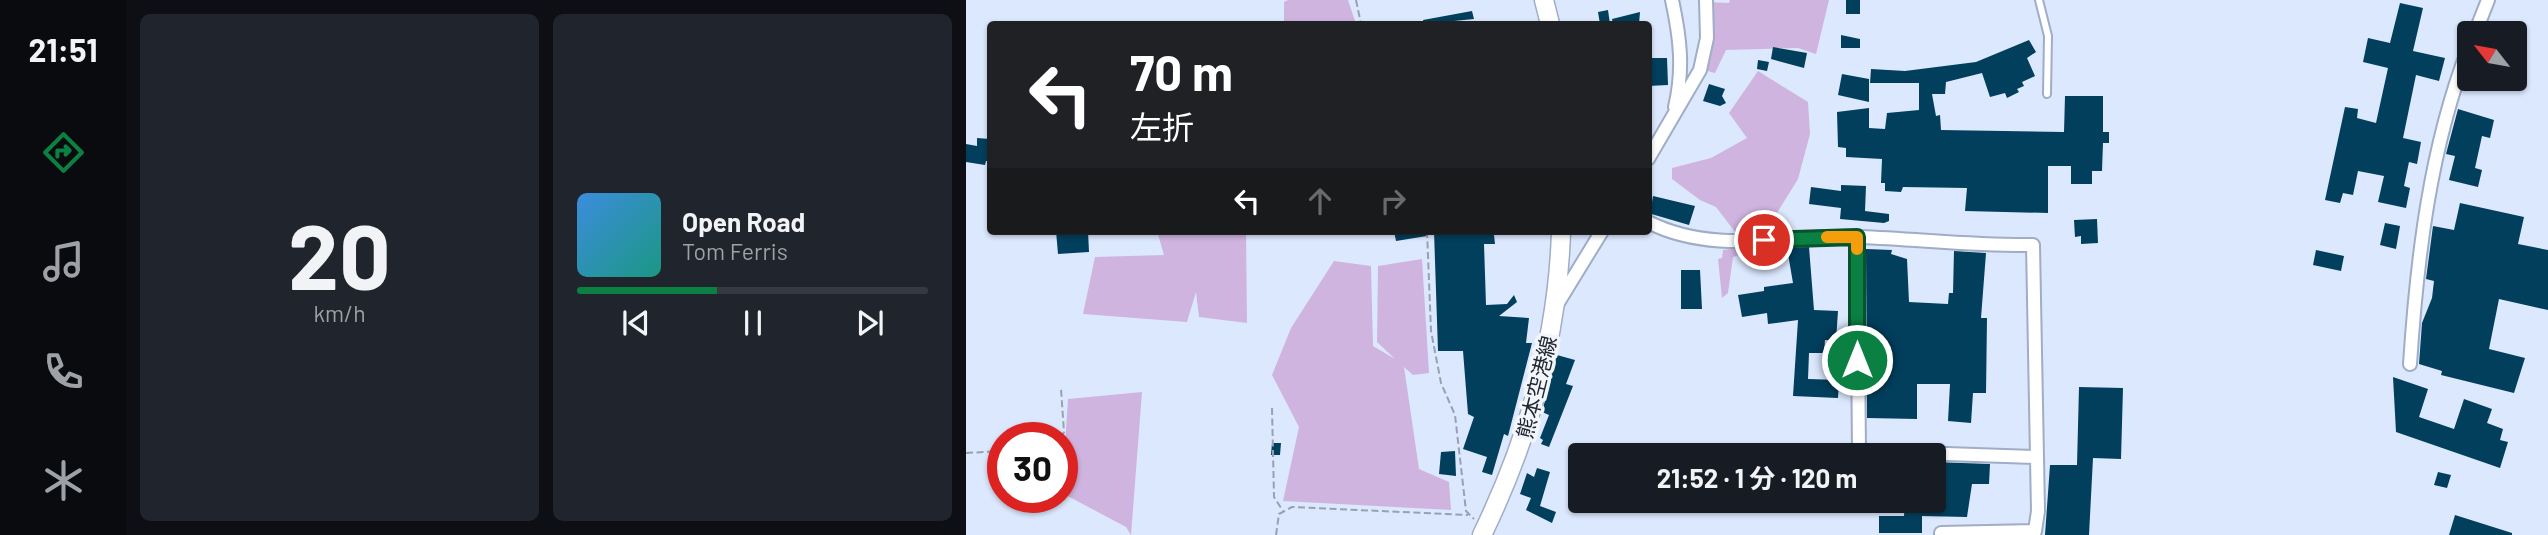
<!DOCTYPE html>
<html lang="ja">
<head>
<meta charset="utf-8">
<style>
	:root { --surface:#171b24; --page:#20242c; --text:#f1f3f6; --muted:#9ea1a6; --line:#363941; --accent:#0b8043 }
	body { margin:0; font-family:Barlow,"Noto Sans JP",sans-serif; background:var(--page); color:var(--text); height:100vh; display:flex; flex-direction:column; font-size:26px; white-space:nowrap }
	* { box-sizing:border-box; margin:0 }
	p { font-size:23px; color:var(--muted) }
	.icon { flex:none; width:38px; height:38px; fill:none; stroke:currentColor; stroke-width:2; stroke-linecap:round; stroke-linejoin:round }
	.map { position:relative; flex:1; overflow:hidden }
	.details { display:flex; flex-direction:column; gap:14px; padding:14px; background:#0d0f14; width:840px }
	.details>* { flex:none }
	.guide { position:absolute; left:21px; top:21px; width:665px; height:214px; border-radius:7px; box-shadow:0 2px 5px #0004; background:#202124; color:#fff; overflow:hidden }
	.needle { width:46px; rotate:301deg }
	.fabs { position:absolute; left:1491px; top:21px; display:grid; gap:14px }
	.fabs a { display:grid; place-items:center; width:70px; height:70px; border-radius:7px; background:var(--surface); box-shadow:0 2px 5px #0004; font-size:35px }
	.speed { position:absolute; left:21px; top:422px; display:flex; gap:14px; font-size:35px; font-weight:700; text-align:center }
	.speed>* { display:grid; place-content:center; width:91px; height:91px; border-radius:50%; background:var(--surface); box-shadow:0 2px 5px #0004; line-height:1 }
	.speed .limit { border:10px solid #d22; background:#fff; color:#111 }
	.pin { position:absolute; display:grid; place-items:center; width:60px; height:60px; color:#fff; margin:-30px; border:4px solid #fff; border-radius:50%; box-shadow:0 2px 7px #0007 }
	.me { position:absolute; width:77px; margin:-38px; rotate:0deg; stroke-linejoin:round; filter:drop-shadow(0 0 5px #0008) }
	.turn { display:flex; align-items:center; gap:24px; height:147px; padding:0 28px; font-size:32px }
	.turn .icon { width:91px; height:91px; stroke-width:2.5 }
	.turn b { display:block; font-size:49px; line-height:60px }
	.lanes { display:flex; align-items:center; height:66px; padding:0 28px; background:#0003; justify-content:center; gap:35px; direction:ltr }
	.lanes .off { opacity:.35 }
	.details .tile { flex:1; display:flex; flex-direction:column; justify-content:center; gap:10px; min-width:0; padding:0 24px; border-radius:10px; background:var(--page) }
	.details .dial { align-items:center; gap:0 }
	.dial b { font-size:91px; line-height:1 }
	.song { display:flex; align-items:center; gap:21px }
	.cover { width:84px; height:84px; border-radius:10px; background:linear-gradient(135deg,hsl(210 70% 55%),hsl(170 70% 35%)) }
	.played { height:7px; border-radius:4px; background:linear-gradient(90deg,var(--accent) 40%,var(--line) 40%) }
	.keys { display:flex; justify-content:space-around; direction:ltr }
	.details .tiles { flex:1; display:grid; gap:14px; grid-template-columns:repeat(2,1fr) }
	.trip { position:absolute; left:602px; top:443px; width:378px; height:70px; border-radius:7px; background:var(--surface); box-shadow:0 2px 5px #0004; font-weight:700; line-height:70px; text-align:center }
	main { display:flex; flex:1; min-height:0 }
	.dock { display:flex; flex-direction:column; width:126px; justify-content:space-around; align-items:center; background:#090b0e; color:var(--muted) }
	.dock .icon { width:49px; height:49px }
	.dock .selected { color:var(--accent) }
	.dock b { font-size:32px; color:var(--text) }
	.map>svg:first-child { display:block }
</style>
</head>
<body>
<main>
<nav class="dock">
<b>21:51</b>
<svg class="icon selected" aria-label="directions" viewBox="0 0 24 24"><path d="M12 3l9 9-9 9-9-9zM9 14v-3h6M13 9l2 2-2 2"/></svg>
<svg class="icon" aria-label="music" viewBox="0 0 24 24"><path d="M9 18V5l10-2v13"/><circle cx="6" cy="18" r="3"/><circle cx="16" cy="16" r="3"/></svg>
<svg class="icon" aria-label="phone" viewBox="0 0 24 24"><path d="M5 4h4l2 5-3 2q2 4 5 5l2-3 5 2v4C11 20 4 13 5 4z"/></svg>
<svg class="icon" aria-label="climate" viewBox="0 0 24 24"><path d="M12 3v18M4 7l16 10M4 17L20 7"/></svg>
</nav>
<section class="details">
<div class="tiles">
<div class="tile dial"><b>20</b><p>km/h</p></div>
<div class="tile">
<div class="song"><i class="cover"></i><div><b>Open Road</b><p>Tom Ferris</p></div></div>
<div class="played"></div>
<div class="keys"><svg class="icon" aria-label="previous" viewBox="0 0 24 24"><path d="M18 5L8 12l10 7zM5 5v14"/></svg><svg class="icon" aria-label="pause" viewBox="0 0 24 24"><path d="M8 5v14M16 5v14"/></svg><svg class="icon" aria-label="next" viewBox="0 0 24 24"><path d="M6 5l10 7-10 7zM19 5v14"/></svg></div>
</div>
</div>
</section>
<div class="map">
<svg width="1582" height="535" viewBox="0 0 1582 535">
	<rect width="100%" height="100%" fill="#dce8fe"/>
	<path fill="#cfb4df" d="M322,0H382L390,24H318V2Z
		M764,0H863L850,54L832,48L760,50L749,73L738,70L740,2L763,3Z
		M792,71L842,102L844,134L832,179L796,237L776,241L750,207L734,200L706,179V168L745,158L781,138L763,113Z
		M191,231H280L281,323L233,317L230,292L221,322L117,314L129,257L198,255Z
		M779,247L781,252L767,257L762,293L756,298L752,259L756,258L757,250Z
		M456,259L463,373L447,375L438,367L453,469L483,482L485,510L317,501L333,427L306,375L325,328L368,261L405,266L407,346L429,359L411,342L412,266Z
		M176,392L165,535L160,527L96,493L102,399Z"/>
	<path fill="#023f5d" d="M880,0H894V14H880Z
		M1434,3L1457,8L1447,51L1479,58L1473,81L1450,75L1437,138L1455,142L1451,164L1443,162L1438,186L1444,188L1440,208L1412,202L1418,176L1392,171L1387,195L1377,193L1374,203L1359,200L1379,107L1392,109L1391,118L1410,123L1422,68L1397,62L1402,38L1424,43Z
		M642,10L644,24H634L632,12Z
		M506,11L508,19L458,24L457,20Z
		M674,12L673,24H647L646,19Z
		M1522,25L1542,32L1541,33H1518Z
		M875,35L894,39V48H875Z
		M1063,40L1070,52L1061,58L1069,76L1056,82L1058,86L1051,89L1053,92L1041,98L1039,93L1024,97L1016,73L980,82L979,94H966L970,116L974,115L975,130L1098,132L1099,96H1137V132H1143V143H1137L1136,171H1126V184H1105V166H1082V213L999,211L1001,188L937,187L935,192L919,191V183H915L916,159L880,157V148L872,147L871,112L903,108V128L919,129L921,113L953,110V83H904L905,69L939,71L1010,62Z
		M807,47L841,53L838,68L805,59Z
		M682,58H701L702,85L682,86Z
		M792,60L803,62L801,71L791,69Z
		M876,74L903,79V102L872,95Z
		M743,84L759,89L756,96L760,103L754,106L737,101Z
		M1492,109L1528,120L1524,138L1516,136L1509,168L1516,170L1512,187L1483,180L1489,156L1480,154Z
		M11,138L24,139V161H20L19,165L0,162V144L11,146Z
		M875,185L900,186L899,211L923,214V221L918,223L874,219L875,208L843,204L845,187L875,191Z
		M687,196L729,206L723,225L682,213V201L686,202Z
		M1494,203L1558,217L1552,244L1582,250V310L1533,299L1523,349L1559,358L1548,393L1475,375L1476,371L1453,364L1456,323L1466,298L1468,281L1460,279L1467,226L1488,230Z
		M1131,219L1132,243L1115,244V236L1109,237L1108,220Z
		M1419,223L1434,226L1430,249L1414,245Z
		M90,231H122L123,252L92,254Z
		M428,231H460L461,236L430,241Z
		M468,231L528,235L529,244H518L520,305L541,304L548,295L551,302L533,316L563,318L560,343H566L542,436L538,434L526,475L516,472L521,457L497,449L508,417L502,414L497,351H472Z
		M843,247L848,310L872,311L870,341L859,340L858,353H843L842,379L873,380L872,398L827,396L832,320L802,324L801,313L776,317L772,295L798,291V287L827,283L821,248Z
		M900,249L926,250L925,254L941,259L943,302L982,304L983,293H987L988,251L1020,253L1015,318H1021L1020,393H1007L1005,423L982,421L984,384H951V419L901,418Z
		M1350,250L1378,256L1375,271L1347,265Z
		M715,270H734L736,309H715Z
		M591,355L609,360L600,384L607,386L583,447L575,444L577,440L574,438L583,415L576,412Z
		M1427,377L1462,389L1453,417L1488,429L1498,399L1526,409L1521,423L1537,429L1534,440L1542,442L1534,468L1430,432Z
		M1113,387L1157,388L1155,459L1127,458L1123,535H1079L1084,465H1111Z
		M306,443H315L314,455H305Z
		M489,451L490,476L473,474L475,452Z
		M968,462L1024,464L1023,484H1006L1001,517L956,516V533H913V516H938L939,500H968Z
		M571,468L584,472L574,506L590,512L586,523L560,510L565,498L554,494L561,473L568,477Z
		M1472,472L1485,475L1481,488L1468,485Z
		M1489,515L1546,533V535H1483Z"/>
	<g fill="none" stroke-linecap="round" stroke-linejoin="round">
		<g stroke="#9fadc6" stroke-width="10">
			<path id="lane" d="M1073,0L1082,36L1081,94"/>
		</g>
		<g stroke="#9fadc6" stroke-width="16">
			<path id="street" d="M706,0C714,37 718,69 709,107
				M1509,33L1522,0
				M682,159L734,70L741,38L740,0
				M682,222C749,256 823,234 894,237C951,239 1010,246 1067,245L1072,511L1069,531L975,533
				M891,237L893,451L1070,457
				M590,306L636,231
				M1444,364C1451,258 1464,147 1503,47"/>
		</g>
		<g stroke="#9fadc6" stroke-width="21">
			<path id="secondary" d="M578,0L584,24
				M516,535C562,440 592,337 595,231"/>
		</g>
		<path stroke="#98a1b3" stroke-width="2" stroke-dasharray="7 3.5" stroke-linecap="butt" d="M390,0L395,24
			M461,231L465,331L475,383L489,415L500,511L508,519
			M306,408L308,497L317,511
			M95,438L98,432L95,389
			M0,453L37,451
			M310,535L313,514L326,507L502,515"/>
		<use href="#lane" stroke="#fff" stroke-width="6"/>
		<use href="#street" stroke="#fff" stroke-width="12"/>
		<use href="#secondary" stroke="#fff" stroke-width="18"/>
	</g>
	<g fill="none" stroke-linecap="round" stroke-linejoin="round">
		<g stroke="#07532c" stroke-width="18">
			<path id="route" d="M798,240L891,237V360"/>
		</g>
		<use href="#route" stroke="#0b8043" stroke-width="12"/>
		<path stroke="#f59e0b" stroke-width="12" d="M861,237H891V249"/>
	</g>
	<g text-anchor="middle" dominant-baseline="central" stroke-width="7" stroke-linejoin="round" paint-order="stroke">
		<g font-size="21" fill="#212630" stroke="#f2f5fa">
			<text transform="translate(570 387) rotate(-76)">熊本空港線</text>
		</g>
	</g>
</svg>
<div class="fabs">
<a><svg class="needle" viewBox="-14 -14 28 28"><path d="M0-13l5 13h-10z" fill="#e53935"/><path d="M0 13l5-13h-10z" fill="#9ea1a6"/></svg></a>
</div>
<div class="speed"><div class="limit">30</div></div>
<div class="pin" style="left:798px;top:240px;background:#d93025"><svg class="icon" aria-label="arrive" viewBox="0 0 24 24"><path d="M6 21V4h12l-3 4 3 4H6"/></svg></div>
<svg class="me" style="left:891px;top:360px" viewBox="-20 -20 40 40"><circle r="17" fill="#0b8043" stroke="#fff" stroke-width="3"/><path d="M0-11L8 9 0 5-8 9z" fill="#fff"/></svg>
<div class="trip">21:52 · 1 分 · 120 m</div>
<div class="guide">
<div class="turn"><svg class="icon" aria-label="left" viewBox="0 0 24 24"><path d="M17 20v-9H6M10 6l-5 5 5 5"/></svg><div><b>70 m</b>左折</div></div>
<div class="lanes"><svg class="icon" aria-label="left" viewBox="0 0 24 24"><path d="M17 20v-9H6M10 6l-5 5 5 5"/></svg><svg class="icon off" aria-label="ahead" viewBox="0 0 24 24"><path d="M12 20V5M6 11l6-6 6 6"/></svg><svg class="icon off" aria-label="right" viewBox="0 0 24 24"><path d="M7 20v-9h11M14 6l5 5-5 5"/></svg></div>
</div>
</div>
</main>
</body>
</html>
